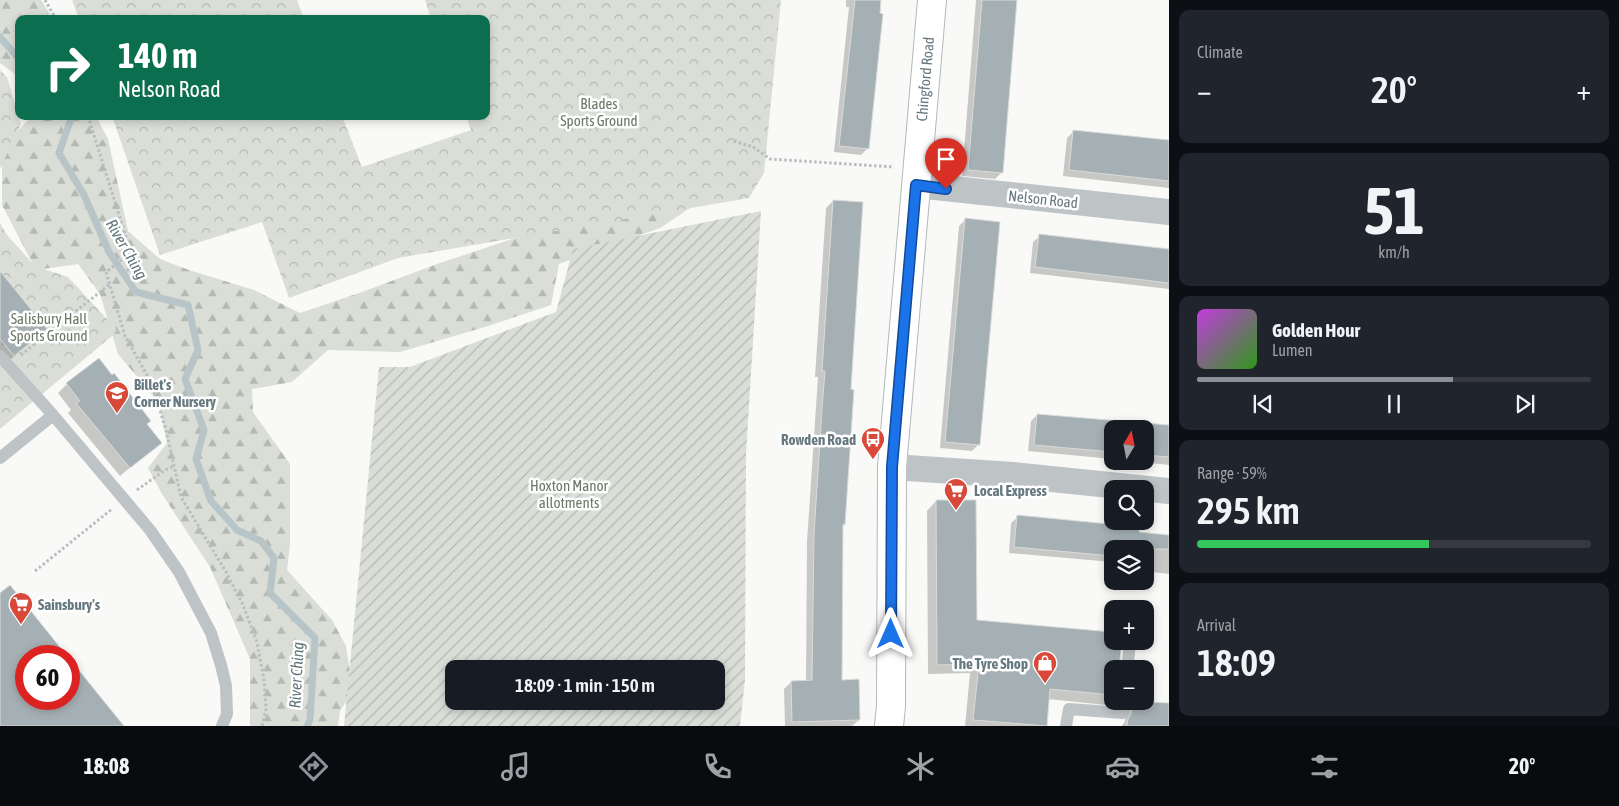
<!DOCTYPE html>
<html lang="en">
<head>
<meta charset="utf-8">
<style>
	:root { --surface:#171b24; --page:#20242c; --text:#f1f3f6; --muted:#9ea1a6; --line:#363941; --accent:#8c9099 }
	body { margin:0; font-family:"Asap Condensed",sans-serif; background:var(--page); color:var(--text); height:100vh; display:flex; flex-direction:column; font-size:19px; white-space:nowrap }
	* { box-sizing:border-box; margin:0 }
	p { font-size:16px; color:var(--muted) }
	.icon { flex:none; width:28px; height:28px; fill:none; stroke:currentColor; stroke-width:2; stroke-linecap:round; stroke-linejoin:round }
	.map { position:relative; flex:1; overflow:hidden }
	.panel { display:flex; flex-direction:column; gap:10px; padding:10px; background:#0d0f14; width:450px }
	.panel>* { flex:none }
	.guide { position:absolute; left:15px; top:15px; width:475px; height:105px; border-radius:10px; box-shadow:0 2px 8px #0003; background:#0b6e4f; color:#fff; overflow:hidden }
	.needle { width:32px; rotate:10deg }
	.tools { position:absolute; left:1104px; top:420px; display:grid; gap:10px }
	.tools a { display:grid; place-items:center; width:50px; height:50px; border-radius:10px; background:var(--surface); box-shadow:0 2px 8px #0003; font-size:25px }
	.speed { position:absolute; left:15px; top:645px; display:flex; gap:10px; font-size:25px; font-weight:700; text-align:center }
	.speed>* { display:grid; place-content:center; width:65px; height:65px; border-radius:50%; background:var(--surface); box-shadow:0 2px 8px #0003; line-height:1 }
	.speed .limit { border:8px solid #d22; background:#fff; color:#111 }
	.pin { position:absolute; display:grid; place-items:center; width:42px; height:42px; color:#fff; margin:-51px -21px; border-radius:50% 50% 50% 0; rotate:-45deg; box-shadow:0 0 5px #0007 }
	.pin .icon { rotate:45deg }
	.me { position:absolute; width:55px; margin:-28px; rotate:0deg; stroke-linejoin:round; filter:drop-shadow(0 0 4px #0008) }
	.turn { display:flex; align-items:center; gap:18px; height:105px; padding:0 20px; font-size:22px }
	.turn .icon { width:65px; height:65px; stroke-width:2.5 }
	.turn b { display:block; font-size:35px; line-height:42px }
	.big { font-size:38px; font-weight:600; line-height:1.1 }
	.panel .widget { flex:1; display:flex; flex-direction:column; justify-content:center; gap:8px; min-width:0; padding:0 18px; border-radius:10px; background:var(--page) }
	.panel .dial { align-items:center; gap:0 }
	.dial b { font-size:65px; line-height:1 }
	.song { display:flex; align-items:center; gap:15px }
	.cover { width:60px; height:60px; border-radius:8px; background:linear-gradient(135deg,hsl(290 70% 55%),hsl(110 70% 35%)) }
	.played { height:5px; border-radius:2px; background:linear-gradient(90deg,var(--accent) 65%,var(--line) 65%) }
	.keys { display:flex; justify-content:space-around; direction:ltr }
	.heat { display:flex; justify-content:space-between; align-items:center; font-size:28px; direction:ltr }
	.charge { height:8px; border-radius:4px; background:linear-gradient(90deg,#34c759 59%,var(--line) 0) }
	.trip { position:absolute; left:445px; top:660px; width:280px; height:50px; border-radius:10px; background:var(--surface); box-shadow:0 2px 8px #0003; font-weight:600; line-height:50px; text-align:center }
	.tab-bar { display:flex; height:80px; justify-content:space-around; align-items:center; background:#090b0e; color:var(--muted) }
	.tab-bar .icon { width:35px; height:35px }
	.tab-bar .current { color:var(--accent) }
	.tab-bar b { font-size:22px; color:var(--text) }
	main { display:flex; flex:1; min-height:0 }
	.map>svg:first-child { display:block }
</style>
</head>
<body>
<main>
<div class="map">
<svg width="1169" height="726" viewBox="0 0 1169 726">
	<defs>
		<pattern id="forest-firs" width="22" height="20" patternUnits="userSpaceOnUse" patternTransform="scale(1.25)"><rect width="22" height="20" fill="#daded7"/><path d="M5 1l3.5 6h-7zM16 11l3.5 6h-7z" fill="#b5b9b4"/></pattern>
		<pattern id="park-crowns" width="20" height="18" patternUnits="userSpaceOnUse" patternTransform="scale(1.25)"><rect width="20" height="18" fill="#daded7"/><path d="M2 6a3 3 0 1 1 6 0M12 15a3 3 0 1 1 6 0" fill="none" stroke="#b5b9b4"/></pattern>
		<pattern id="garden-furrows" width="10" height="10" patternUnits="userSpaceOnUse" patternTransform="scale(1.25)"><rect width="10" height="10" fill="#daded7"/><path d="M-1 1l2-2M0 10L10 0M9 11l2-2" fill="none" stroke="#b5b9b4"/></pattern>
	</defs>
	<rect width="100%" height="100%" fill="#f9f9f7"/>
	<path fill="url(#forest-firs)" d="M0,0H41L53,19H19V77L0,63Z
		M30,116H96L108,139L128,231L160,259L189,270L254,290L300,313L362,292L437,264L512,239L600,217L690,208L660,228L559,264L551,305L485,327L400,352L328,350L292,382L252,389L253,412L290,464V545L287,570L332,620L346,646L353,691L340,711L338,726H250V659L210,567L162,494L148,468L167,443L159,403L118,354L100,294L78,264L36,270L2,205V147L30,118Z"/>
	<path fill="url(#park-crowns)" d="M72,0H297L304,19H79Z
		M425,0H781L764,173L749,198L398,258L289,298L262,222L160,255L112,116H342L362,167L471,130L466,116H486V19H431Z
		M0,70L7,77L21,124L0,169Z
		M0,223L7,235L35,266L68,277L118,331L0,429Z"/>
	<path fill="url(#garden-furrows)" fill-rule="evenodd" d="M761,211L746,455L745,680L740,726H344L379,367H410L556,312L573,249ZM454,669H716V701H454Z"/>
	<path fill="#0003" d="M846,0H880L867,149L861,155L834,152L849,7H846Z
		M976,0H1016L1002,172L995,179L962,176Z
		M1074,131L1169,142V188L1063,176L1067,138Z
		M833,201L849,391L844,524L842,526L840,681L859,720L852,726H785L784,689L791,682H806L807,542L818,377H815L826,208Z
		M966,219L979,444L972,451L940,448L959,226Z
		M1040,236L1169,250V289L1030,273L1033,242Z
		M0,273L46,329L4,365L0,360Z
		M67,384L146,424L160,442L120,476L68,413L71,410L58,393Z
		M1037,415L1169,427V465L1133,461H1145V429H1112V459L1028,451L1031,421Z
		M936,501L976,621L1112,633V699L1106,705L1048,699L1045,726H965L970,673L928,674L927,511Z
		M1018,517L1169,536V574L1152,572L1153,566L1145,565V549H1112V562L1009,553L1011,523Z
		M10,587L66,656H26V699H69V660L122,726H0V595Z
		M1132,701L1169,704V726H1122L1125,721L1126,708Z"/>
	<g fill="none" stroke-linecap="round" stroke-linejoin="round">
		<path stroke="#b8c5c8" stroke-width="7" d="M0,37L19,59
			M72,116L59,153L84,195L109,252L136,292L188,305L198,350L185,379L204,430L196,459L211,501L237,530L261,541L274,558L270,593L315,638L310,720L307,726"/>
	</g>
	<path fill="#a5b0b4" stroke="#dbdbd9" d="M855,0H881L880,13L883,14L869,149L839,146Z
		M982,0H1017L1003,173L968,170Z
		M1073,130L1169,140V181L1069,170Z
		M833,200L863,202L851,389L854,390L845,525L843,524L842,680L859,679L860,720L792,722L791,681L812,680L814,534L822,409L825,371H822Z
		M965,218L1000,222L980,445L945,442Z
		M1039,234L1169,249V283L1035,267Z
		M0,271L47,329L14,356L0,339Z
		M99,358L112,375L114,373L151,421L147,424L162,443L130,468L76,403L80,401L66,383Z
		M1037,414L1169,425V457L1145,455V429H1112V452L1034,445Z
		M936,500H976L977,620L1112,632V641H1122L1119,669H1112V695L1050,689L1047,726L973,720L979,664L937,665Z
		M1017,515L1140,527L1139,532L1169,535V549H1112V556L1014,547Z
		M10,585L67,656H26V699H69V658L124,726H0V593Z
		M1132,701L1169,703V726H1127L1128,719L1131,714Z"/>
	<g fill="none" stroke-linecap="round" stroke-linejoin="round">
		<g stroke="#b2b8bb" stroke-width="30">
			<path id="primary" d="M889,726L891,706L892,467L932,0"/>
		</g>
		<path stroke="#b9bdbf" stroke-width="3" stroke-dasharray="2.5 2.5" stroke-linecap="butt" d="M45,0L56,19
			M88,116L131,253L106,272L125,336L152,384L166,430L181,497L226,572L243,605L257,642L264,680L266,709L262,726
			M734,141L753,147L770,159L894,167
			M21,355L110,284
			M137,490L165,470L174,466
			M35,571L112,509"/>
		<path stroke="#bec4c6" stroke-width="12" d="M0,356L53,415
			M0,458L53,415L150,530L179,572L211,633L221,665L226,686L227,714L222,726
			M1127,669L1130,644
			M1066,726L1069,709L1123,713L1124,701"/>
		<path stroke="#bec4c6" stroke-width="26" d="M916,185L1169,212
			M892,467L1013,475L1169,491"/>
		<use href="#primary" stroke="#fff" stroke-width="28"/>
	</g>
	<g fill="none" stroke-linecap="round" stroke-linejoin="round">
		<g stroke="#114b97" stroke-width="12">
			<path id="route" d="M891,634L892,467L916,185L946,189"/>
		</g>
		<use href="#route" stroke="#1a73e8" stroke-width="9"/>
	</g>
	<defs>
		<g id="school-pin" transform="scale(1.25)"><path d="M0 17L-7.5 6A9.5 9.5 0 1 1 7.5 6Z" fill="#d84939" stroke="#fff"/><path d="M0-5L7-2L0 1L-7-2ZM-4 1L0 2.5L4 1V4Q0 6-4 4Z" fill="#fff"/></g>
		<g id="bus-pin" transform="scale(1.25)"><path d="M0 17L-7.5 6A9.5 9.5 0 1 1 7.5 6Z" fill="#d84939" stroke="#fff"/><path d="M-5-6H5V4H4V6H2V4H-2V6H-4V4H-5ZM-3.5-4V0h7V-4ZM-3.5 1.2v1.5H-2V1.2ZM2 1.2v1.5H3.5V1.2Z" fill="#fff"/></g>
		<g id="supermarket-pin" transform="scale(1.25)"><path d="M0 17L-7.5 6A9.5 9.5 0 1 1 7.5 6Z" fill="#d84939" stroke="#fff"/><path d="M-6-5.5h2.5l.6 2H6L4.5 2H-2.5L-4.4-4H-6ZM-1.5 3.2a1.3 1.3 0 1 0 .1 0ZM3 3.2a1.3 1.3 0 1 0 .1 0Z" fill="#fff"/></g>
		<g id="shop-pin" transform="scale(1.25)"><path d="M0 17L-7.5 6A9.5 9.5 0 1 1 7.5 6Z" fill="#d84939" stroke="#fff"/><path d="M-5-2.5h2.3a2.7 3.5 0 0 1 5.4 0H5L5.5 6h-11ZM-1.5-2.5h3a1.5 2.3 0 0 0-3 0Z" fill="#fff"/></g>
	</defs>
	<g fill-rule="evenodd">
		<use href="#school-pin" x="117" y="393"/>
		<use href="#bus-pin" x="873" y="439"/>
		<use href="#supermarket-pin" x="956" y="490"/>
		<use href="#supermarket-pin" x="21" y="604"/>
		<use href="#shop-pin" x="1045" y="663"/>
	</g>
	<g text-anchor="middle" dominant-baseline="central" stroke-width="5" stroke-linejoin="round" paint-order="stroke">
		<g font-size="15" fill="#667880" stroke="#fff">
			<text transform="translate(925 79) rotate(-85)">Chingford Road</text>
			<text transform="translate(1043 199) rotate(6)">Nelson Road</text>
		</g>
		<g font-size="15" fill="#6b7965" stroke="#fff">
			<text x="599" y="103">Blades<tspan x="599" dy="17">Sports Ground</tspan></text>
			<text x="49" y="318">Salisbury Hall<tspan x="49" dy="17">Sports Ground</tspan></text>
			<text x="569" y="485">Hoxton Manor<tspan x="569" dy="17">allotments</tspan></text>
		</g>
		<g font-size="15" font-weight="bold" fill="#667880" stroke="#fff" text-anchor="start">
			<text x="134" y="384">Billet's<tspan x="134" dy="17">Corner Nursery</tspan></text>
			<text x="856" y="439" text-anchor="end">Rowden Road</text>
			<text x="974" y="490">Local Express</text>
			<text x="38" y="604">Sainsbury's</text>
			<text x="1028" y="663" text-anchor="end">The Tyre Shop</text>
		</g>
		<g font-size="16" font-style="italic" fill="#61767a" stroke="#fff">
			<text transform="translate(127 249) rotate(60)">River Ching</text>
			<text transform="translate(296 675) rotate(-87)">River Ching</text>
		</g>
	</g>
</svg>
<div class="tools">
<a><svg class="needle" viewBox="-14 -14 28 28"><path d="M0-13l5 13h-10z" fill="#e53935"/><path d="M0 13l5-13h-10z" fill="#9ea1a6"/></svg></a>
<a><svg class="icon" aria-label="search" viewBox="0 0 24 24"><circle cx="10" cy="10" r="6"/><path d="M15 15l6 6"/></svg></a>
<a><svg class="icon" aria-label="layers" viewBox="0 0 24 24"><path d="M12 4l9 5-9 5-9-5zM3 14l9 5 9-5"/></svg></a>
<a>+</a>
<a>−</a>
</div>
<div class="speed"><div class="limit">60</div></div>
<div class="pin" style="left:946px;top:189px;background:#d93025"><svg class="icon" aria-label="arrive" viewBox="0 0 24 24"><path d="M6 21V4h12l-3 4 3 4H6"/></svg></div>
<svg class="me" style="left:891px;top:634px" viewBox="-20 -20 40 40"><path d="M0-17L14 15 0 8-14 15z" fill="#1a73e8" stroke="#fff" stroke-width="4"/></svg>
<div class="trip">18:09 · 1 min · 150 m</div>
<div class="guide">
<div class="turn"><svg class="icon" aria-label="right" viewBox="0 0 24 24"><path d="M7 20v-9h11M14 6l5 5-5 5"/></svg><div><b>140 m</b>Nelson Road</div></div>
</div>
</div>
<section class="panel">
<div class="widget"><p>Climate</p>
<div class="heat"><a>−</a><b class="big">20°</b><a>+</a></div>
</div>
<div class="widget dial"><b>51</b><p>km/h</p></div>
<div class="widget">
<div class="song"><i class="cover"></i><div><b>Golden Hour</b><p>Lumen</p></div></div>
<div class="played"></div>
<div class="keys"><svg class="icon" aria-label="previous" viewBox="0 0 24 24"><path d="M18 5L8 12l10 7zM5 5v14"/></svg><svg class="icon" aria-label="pause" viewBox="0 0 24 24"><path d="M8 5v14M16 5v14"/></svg><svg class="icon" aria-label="next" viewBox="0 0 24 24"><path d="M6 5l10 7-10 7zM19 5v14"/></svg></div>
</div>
<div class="widget"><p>Range · 59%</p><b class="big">295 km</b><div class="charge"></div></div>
<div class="widget"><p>Arrival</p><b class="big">18:09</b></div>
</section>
</main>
<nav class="tab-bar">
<b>18:08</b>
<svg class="icon current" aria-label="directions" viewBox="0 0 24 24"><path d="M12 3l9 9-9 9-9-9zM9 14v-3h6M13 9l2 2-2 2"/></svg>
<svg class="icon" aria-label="music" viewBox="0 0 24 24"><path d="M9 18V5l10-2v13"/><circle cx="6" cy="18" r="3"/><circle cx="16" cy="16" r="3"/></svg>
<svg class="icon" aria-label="phone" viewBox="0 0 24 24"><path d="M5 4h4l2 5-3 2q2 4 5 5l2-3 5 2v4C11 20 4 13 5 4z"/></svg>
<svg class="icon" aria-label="climate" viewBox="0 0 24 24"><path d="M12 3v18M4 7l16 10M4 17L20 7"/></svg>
<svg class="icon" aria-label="car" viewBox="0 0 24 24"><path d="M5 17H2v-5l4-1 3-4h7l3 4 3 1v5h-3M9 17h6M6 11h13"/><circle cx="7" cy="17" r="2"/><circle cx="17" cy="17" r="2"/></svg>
<svg class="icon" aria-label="filters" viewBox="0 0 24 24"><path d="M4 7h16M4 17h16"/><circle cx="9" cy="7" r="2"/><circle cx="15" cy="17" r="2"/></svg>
<b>20°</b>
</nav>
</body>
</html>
